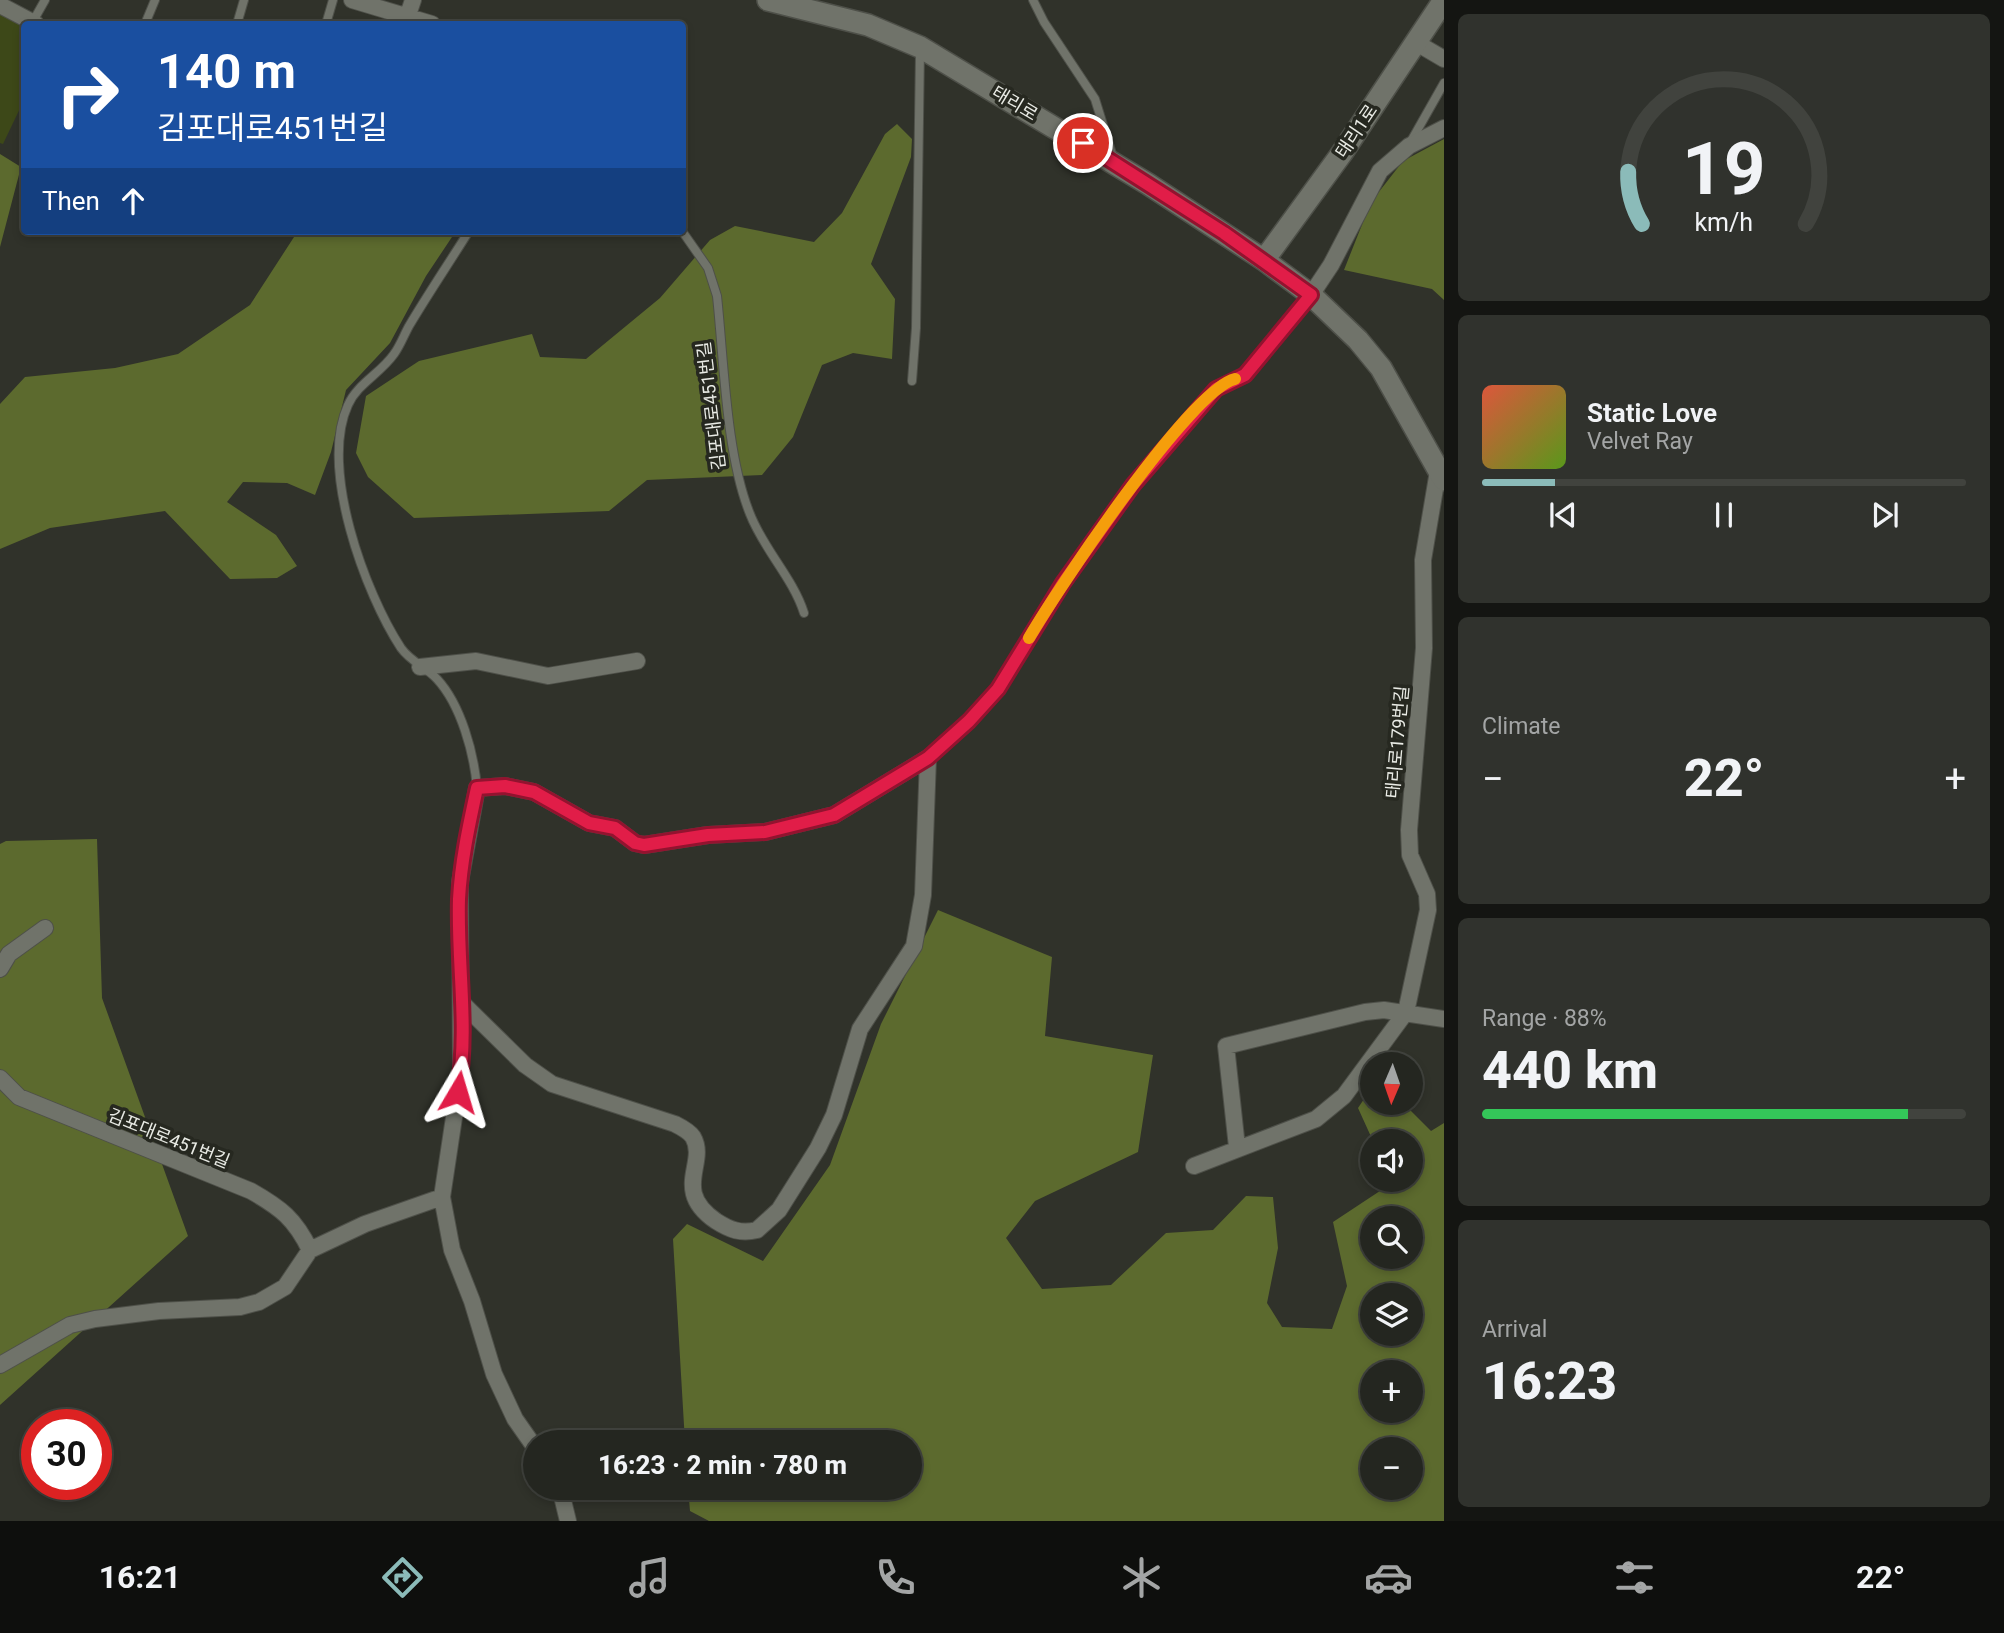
<!DOCTYPE html>
<html lang="en">
<head>
<meta charset="utf-8">
<style>
	:root { --surface:#242620; --page:#30322d; --text:#f1f3f6; --muted:#a3a5a5; --line:#41433e; --accent:#8bbbb9 }
	body { margin:0; font-family:Roboto,"Noto Sans KR",sans-serif; background:var(--page); color:var(--text); height:100vh; display:flex; flex-direction:column; font-size:26px; white-space:nowrap }
	* { box-sizing:border-box; margin:0 }
	p { font-size:23px; color:var(--muted) }
	.icon { flex:none; width:38px; height:38px; fill:none; stroke:currentColor; stroke-width:2; stroke-linecap:round; stroke-linejoin:round }
	.map { position:relative; flex:1; overflow:hidden }
	.details { display:flex; flex-direction:column; gap:14px; padding:14px; background:#141512; width:560px }
	.details>* { flex:none }
	.top-card { position:absolute; left:21px; top:21px; width:665px; height:214px; border-radius:7px; box-shadow:0 4px 10px #0003,0 0 0 2px var(--line); background:#1a4fa0; color:#fff; overflow:hidden }
	.needle { width:46px; rotate:182deg }
	.controls { position:absolute; left:1360px; top:1052px; display:grid; gap:14px }
	.controls a { display:grid; place-items:center; width:63px; height:63px; border-radius:50%; background:var(--surface); box-shadow:0 4px 10px #0003,0 0 0 2px var(--line); font-size:35px }
	.speed { position:absolute; left:21px; top:1409px; display:flex; gap:14px; font-size:35px; font-weight:700; text-align:center }
	.speed>* { display:grid; place-content:center; width:91px; height:91px; border-radius:50%; background:var(--surface); box-shadow:0 4px 10px #0003,0 0 0 2px var(--line); line-height:1 }
	.speed .limit { border:10px solid #d22; background:#fff; color:#111 }
	.pin { position:absolute; display:grid; place-items:center; width:60px; height:60px; color:#fff; margin:-30px; border:4px solid #fff; border-radius:50%; box-shadow:0 2px 7px #0007 }
	.me { position:absolute; width:77px; margin:-38px; rotate:7deg; stroke-linejoin:round; filter:drop-shadow(0 0 5px #0008) }
	.turn { display:flex; align-items:center; gap:24px; height:147px; padding:0 21px; font-size:32px }
	.turn .icon { width:91px; height:91px; stroke-width:2.5 }
	.turn b { display:block; font-size:49px; line-height:60px }
	.then { display:flex; align-items:center; height:66px; padding:0 21px; background:#0003; gap:14px; font-size:26px }
	.big { font-size:52px; font-weight:800; line-height:1.1 }
	.details .widget { flex:1; display:flex; flex-direction:column; justify-content:center; gap:10px; min-width:0; padding:0 24px; border-radius:10px; background:var(--page) }
	.details .dial { align-items:center; gap:0 }
	.dial svg { height:182px; overflow:visible; fill:none; stroke:var(--line); stroke-width:7; stroke-linecap:round; text-anchor:middle }
	.dial text { fill:var(--text); stroke:none }
	.song { display:flex; align-items:center; gap:21px }
	.cover { width:84px; height:84px; border-radius:10px; background:linear-gradient(135deg,hsl(10 70% 55%),hsl(90 70% 35%)) }
	.played { height:7px; border-radius:4px; background:linear-gradient(90deg,var(--accent) 15%,var(--line) 15%) }
	.keys { display:flex; justify-content:space-around; direction:ltr }
	.heat { display:flex; justify-content:space-between; align-items:center; font-size:38px; direction:ltr }
	.charge { height:10px; border-radius:5px; background:linear-gradient(90deg,#34c759 88%,var(--line) 0) }
	.trip { position:absolute; left:523px; top:1430px; width:399px; height:70px; border-radius:35px; background:var(--surface); box-shadow:0 4px 10px #0003,0 0 0 2px var(--line); font-weight:800; line-height:70px; text-align:center }
	.tab-bar { display:flex; height:112px; justify-content:space-around; align-items:center; background:#0e0f0d; color:var(--muted) }
	.tab-bar .icon { width:49px; height:49px }
	.tab-bar .active { color:var(--accent) }
	.tab-bar b { font-size:32px; color:var(--text) }
	main { display:flex; flex:1; min-height:0 }
	.map>svg:first-child { display:block }
</style>
</head>
<body>
<main>
<div class="map">
<svg width="1444" height="1521" viewBox="0 0 1444 1521">
	<rect width="100%" height="100%" fill="#30322a"/>
	<path fill="#3d4818" d="M0,12L24,25V100L3,144L0,143Z"/>
	<path fill="#5c6a2e" fill-rule="evenodd" d="M897,124L912,139L911,157L871,264L895,299L892,359L853,353L822,365L793,437L762,475L647,480L609,511L414,518L368,477L356,453L366,396L419,361L532,334L540,357L586,359L660,298L710,240L735,226L814,242L842,213L885,134Z
		M1444,139V300L1432,289L1344,270L1371,202L1403,161Z
		M0,154L21,167L0,247Z
		M290,231H456L426,276L390,343L346,390L331,452L315,495L287,483L243,482L227,502L276,535L297,566L277,578L230,579L165,511L50,528L0,549V404L25,377L115,368L178,354L250,305L294,237Z
		M97,839L102,998L188,1236L0,1405V844L6,841Z
		M938,910L1052,957L1045,1036L1153,1055L1138,1152L1035,1201L1006,1238L1042,1289L1111,1285L1166,1233L1213,1230L1246,1196L1273,1197L1278,1248L1267,1303L1282,1327L1332,1329L1347,1286L1333,1222L1392,1183L1390,1180H1410V1141H1373L1358,1108L1372,1087V1102L1403,1103L1431,1131L1444,1123V1521H709L690,1511L688,1488H910V1442H685L673,1239L687,1224L763,1261L830,1165L881,1024ZM1372,1218H1410V1256H1372ZM1372,1295H1410V1334H1372ZM1372,1372H1410V1410H1372ZM1372,1449H1410V1488H1372Z"/>
	<g fill="none" stroke-linecap="round" stroke-linejoin="round">
		<g stroke="#4e5049" stroke-width="10">
			<path id="lane" d="M1033,0L1044,22L1095,99L1113,157
				M32,23L45,0
				M145,24L155,0
				M237,24L244,0
				M326,24L333,0
				M1410,143L1444,83
				M469,231C449,263 428,294 409,326C404,335 400,346 394,354C381,373 357,384 348,405C319,468 365,593 401,648C411,662 426,667 437,679C461,705 474,753 477,788
				M682,231L708,268L717,296C724,361 726,455 750,514C764,550 793,578 804,613
				M912,381L916,328L920,50
				M928,758L969,721L998,689L1063,583L1123,497L1216,389L1225,382L1245,375L1309,297"/>
		</g>
		<g stroke="#4e5049" stroke-width="18">
			<path id="street" d="M352,0L432,24
				M0,5L36,24
				M405,24L413,0
				M1415,42L1444,59
				M1311,295L1331,265L1380,171L1409,146L1444,128
				M420,667L476,661L548,676L637,661
				M0,969L9,954L45,928
				M464,1005L525,1065L552,1084L675,1124C681,1127 689,1131 693,1137C708,1163 671,1190 716,1221C730,1230 741,1234 757,1230L779,1210L818,1148L834,1115L860,1029L914,946L923,895L928,758
				M0,1078L19,1097L251,1191C281,1208 295,1219 310,1250
				M1237,1147L1226,1046L1365,1012L1384,1010L1444,1019
				M1194,1166L1316,1119L1344,1096L1406,1012L1428,910L1427,894L1410,855L1409,830L1424,648L1423,560L1438,471
				M0,1365L70,1325L95,1319L159,1311L240,1307L259,1302L285,1287L310,1250L365,1224L442,1197
				M536,1449L515,1419L494,1374L472,1301L452,1250L442,1197L461,1071L460,882L477,788L505,786L534,792L589,823L615,828L635,843L644,845L708,835L765,832L834,815L928,758
				M560,1488L568,1521"/>
		</g>
		<g stroke="#4e5049" stroke-width="24">
			<path id="secondary" d="M768,0L868,25L920,47L1148,184L1264,260L1311,295L1358,340L1381,368L1444,480
				M1264,260L1342,153L1444,0"/>
		</g>
		<use href="#lane" stroke="#70736a" stroke-width="8"/>
		<use href="#street" stroke="#70736a" stroke-width="16"/>
		<use href="#secondary" stroke="#70736a" stroke-width="21"/>
	</g>
	<g fill="none" stroke-linecap="round" stroke-linejoin="round">
		<g stroke="#92132f" stroke-width="18">
			<path id="route" d="M458,1092C469,1027 457,964 459,899C461,861 469,825 477,788L505,786L534,792L589,823L615,828L635,843L644,845L708,835L765,832L834,815L928,758L969,721L998,689L1063,583L1133,485L1216,389L1245,375L1311,295L1224,233L1083,143"/>
		</g>
		<use href="#route" stroke="#e11d48" stroke-width="12"/>
		<path stroke="#f59e0b" stroke-width="12" d="M1029,638C1057,590 1190,390 1235,379"/>
	</g>
	<g text-anchor="middle" dominant-baseline="central" stroke-width="7" stroke-linejoin="round" paint-order="stroke">
		<g font-size="18" fill="#e9ebe5" stroke="#262820">
			<text transform="translate(1015 103) rotate(31)">태리로</text>
			<text transform="translate(1356 131) rotate(-56)">태리1로</text>
			<text transform="translate(711 406) rotate(-97)">김포대로451번길</text>
			<text transform="translate(1397 742) rotate(-85)">태리로179번길</text>
			<text transform="translate(169 1138) rotate(22)">김포대로451번길</text>
		</g>
	</g>
</svg>
<div class="controls">
<a><svg class="needle" viewBox="-14 -14 28 28"><path d="M0-13l5 13h-10z" fill="#e53935"/><path d="M0 13l5-13h-10z" fill="#a3a5a5"/></svg></a>
<a><svg class="icon" aria-label="sound" viewBox="0 0 24 24"><path d="M4 9h4l5-4v14l-5-4H4zM17 9q2 3 0 6"/></svg></a>
<a><svg class="icon" aria-label="search" viewBox="0 0 24 24"><circle cx="10" cy="10" r="6"/><path d="M15 15l6 6"/></svg></a>
<a><svg class="icon" aria-label="layers" viewBox="0 0 24 24"><path d="M12 4l9 5-9 5-9-5zM3 14l9 5 9-5"/></svg></a>
<a>+</a>
<a>−</a>
</div>
<div class="speed"><div class="limit">30</div></div>
<div class="pin" style="left:1083px;top:143px;background:#d93025"><svg class="icon" aria-label="arrive" viewBox="0 0 24 24"><path d="M6 21V4h12l-3 4 3 4H6"/></svg></div>
<svg class="me" style="left:458px;top:1092px" viewBox="-20 -20 40 40"><path d="M0-17L14 15 0 8-14 15z" fill="#e11d48" stroke="#fff" stroke-width="4"/></svg>
<div class="trip">16:23 · 2 min · 780 m</div>
<div class="top-card">
<div class="turn"><svg class="icon" aria-label="right" viewBox="0 0 24 24"><path d="M7 20v-9h11M14 6l5 5-5 5"/></svg><div><b>140 m</b>김포대로451번길</div></div>
<div class="then">Then<svg class="icon" aria-label="ahead" viewBox="0 0 24 24"><path d="M12 20V5M6 11l6-6 6 6"/></svg></div>
</div>
</div>
<section class="details">
<div class="widget dial"><svg viewBox="0 0 100 80">
<path d="M14 69A42 42 0 1 1 86 69"/>
<path d="M14 69A42 42 0 0 1 8 46" stroke="#8bbbb9"/>
<text x="50" y="56" font-size="32" font-weight="700">19</text>
<text x="50" y="72" font-size="11">km/h</text>
</svg></div>
<div class="widget">
<div class="song"><i class="cover"></i><div><b>Static Love</b><p>Velvet Ray</p></div></div>
<div class="played"></div>
<div class="keys"><svg class="icon" aria-label="previous" viewBox="0 0 24 24"><path d="M18 5L8 12l10 7zM5 5v14"/></svg><svg class="icon" aria-label="pause" viewBox="0 0 24 24"><path d="M8 5v14M16 5v14"/></svg><svg class="icon" aria-label="next" viewBox="0 0 24 24"><path d="M6 5l10 7-10 7zM19 5v14"/></svg></div>
</div>
<div class="widget"><p>Climate</p>
<div class="heat"><a>−</a><b class="big">22°</b><a>+</a></div>
</div>
<div class="widget"><p>Range · 88%</p><b class="big">440 km</b><div class="charge"></div></div>
<div class="widget"><p>Arrival</p><b class="big">16:23</b></div>
</section>
</main>
<nav class="tab-bar">
<b>16:21</b>
<svg class="icon active" aria-label="directions" viewBox="0 0 24 24"><path d="M12 3l9 9-9 9-9-9zM9 14v-3h6M13 9l2 2-2 2"/></svg>
<svg class="icon" aria-label="music" viewBox="0 0 24 24"><path d="M9 18V5l10-2v13"/><circle cx="6" cy="18" r="3"/><circle cx="16" cy="16" r="3"/></svg>
<svg class="icon" aria-label="phone" viewBox="0 0 24 24"><path d="M5 4h4l2 5-3 2q2 4 5 5l2-3 5 2v4C11 20 4 13 5 4z"/></svg>
<svg class="icon" aria-label="climate" viewBox="0 0 24 24"><path d="M12 3v18M4 7l16 10M4 17L20 7"/></svg>
<svg class="icon" aria-label="car" viewBox="0 0 24 24"><path d="M5 17H2v-5l4-1 3-4h7l3 4 3 1v5h-3M9 17h6M6 11h13"/><circle cx="7" cy="17" r="2"/><circle cx="17" cy="17" r="2"/></svg>
<svg class="icon" aria-label="filters" viewBox="0 0 24 24"><path d="M4 7h16M4 17h16"/><circle cx="9" cy="7" r="2"/><circle cx="15" cy="17" r="2"/></svg>
<b>22°</b>
</nav>
</body>
</html>
